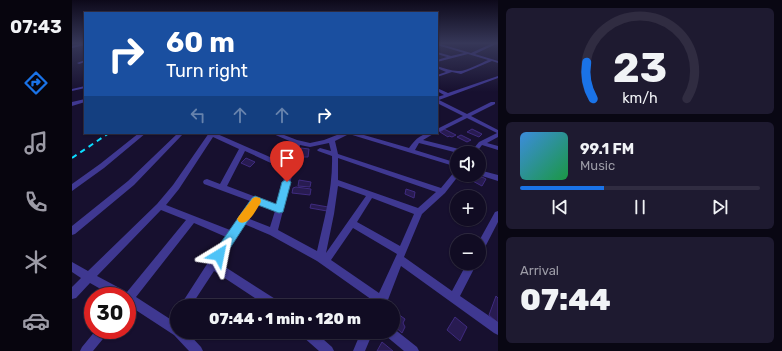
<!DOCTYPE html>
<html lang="en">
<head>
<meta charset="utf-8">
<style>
	:root { --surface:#110c23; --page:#1e1a30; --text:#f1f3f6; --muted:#9c9ba6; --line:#302c41; --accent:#1a73e8 }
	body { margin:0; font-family:Rubik,sans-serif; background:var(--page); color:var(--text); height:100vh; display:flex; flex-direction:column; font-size:15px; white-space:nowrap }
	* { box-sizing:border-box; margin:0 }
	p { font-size:13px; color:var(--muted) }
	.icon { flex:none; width:22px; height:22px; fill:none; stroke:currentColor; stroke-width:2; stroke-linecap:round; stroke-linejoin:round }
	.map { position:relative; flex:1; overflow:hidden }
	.details { display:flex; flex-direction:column; gap:8px; padding:8px; background:#090713; width:284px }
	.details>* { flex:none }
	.banner { position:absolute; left:12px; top:12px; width:354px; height:122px; border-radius:0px; box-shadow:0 1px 3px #0004,0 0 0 1px var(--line); background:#1a4fa0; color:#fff; overflow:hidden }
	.buttons { position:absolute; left:378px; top:146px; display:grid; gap:8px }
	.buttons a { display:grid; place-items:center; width:36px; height:36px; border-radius:50%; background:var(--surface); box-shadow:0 1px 3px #0004,0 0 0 1px var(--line); font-size:20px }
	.speed { position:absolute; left:12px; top:287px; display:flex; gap:8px; font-size:20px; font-weight:700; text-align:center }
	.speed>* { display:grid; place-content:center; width:52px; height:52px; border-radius:50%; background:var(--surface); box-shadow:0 1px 3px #0004,0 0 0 1px var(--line); line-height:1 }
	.speed .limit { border:6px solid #d22; background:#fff; color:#111 }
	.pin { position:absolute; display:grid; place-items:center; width:34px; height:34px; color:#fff; margin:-41px -17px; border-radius:50% 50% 50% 0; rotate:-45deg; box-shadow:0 0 4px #0007 }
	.pin .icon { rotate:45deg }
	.me { position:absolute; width:44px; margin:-22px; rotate:35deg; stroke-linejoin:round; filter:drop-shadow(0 0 3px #0008) }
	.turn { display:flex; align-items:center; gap:14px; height:84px; padding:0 16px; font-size:18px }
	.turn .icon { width:52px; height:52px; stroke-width:2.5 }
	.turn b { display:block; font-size:28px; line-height:34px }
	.lanes { display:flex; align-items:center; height:38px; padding:0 16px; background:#0003; justify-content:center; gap:20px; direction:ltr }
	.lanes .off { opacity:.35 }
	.big { font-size:30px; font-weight:800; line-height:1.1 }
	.details .card { flex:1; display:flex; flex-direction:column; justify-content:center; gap:6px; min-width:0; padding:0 14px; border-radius:6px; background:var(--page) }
	.details .dial { align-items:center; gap:0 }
	.dial svg { height:104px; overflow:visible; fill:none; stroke:var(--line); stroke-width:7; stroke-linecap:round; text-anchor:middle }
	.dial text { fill:var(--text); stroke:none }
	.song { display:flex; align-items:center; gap:12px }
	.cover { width:48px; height:48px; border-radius:6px; background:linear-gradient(135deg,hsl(210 70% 55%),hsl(140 70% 35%)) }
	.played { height:4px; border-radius:2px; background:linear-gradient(90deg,var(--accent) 35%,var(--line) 35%) }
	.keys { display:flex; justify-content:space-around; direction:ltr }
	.trip { position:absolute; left:98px; top:299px; width:230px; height:40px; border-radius:20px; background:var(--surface); box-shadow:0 1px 3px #0004,0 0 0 1px var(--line); font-weight:800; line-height:40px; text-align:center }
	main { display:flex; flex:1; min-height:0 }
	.tabs { display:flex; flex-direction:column; width:72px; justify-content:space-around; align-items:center; background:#07050e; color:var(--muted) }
	.tabs .icon { width:28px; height:28px }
	.tabs .active { color:var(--accent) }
	.tabs b { font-size:18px; color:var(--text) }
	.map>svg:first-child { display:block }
</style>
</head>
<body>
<main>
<nav class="tabs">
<b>07:43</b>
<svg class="icon active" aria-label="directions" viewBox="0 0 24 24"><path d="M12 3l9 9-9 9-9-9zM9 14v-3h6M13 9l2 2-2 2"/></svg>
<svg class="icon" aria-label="music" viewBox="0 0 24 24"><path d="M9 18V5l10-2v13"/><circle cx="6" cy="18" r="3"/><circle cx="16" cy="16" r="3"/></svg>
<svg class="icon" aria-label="phone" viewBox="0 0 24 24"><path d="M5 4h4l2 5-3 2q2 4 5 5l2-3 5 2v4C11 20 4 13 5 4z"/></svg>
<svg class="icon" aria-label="climate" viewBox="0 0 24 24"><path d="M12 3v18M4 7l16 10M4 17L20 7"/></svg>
<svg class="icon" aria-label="car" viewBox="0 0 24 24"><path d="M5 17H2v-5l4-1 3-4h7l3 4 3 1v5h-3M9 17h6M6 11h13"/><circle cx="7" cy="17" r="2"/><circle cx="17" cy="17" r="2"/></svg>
</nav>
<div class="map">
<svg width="426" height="351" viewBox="0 0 426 351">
	<rect width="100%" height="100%" fill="#17102f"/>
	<path fill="#281b51" stroke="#3f2b7f" d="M372,129L384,135L380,137L377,136L376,137L368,132Z
		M400,129L410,134L407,137L395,132Z
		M389,135L399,140L395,142L385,137Z
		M229,148L237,149L236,157H227Z
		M174,158L183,162L178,167L169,163Z
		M399,175L409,178L410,177L414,179L410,186L395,178Z
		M227,180L239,182L238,187L226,186Z
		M224,187L239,189L238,195L220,193L221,188Z
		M334,189L343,192L342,198L333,194Z
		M239,204L256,207L255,211L238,208Z
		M424,296L426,298V323L417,315Z
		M326,314L333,319L331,323L333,327L330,333L321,325V317L323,319Z
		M383,317L395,327L388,341L375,330Z
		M310,342L321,351H305Z"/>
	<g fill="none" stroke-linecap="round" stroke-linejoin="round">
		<path fill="#3f3891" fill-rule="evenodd" d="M12,43L13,45L0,48V46Z
			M365,43L399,53L421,43H426L403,54L426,61V63L420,61L389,74L380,72L365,77V75L374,72L365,68V66C372,68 379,71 386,71C393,72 409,63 416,60L396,54L365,62V60L375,57L365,54V52L379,56L392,53L365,45Z
			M13,60V62L7,64L5,63Z
			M426,76V78L367,100L395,114L419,102H423V104L399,116L426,130V137L415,143L426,146V150L410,145L404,153H386L347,143L343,150L385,163V167L277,134L263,141L266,154L369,188L383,171L385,170V175H387L373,193L350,214L332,257L380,291L395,263H405L388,296L426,322V335L422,333L329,266L314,305L312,306H302L303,302L245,261L198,235L172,224L147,263L208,302L209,306H195L142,271L119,306H108L137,261L154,237L122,223L64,297L98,319L101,313L105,312V332H115L129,347L131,351H117L102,335L56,305H55V296H41L18,283L4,298L0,299V287L9,278L0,272V262L16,271L85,204L101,185L137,133H143L216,165L222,143L199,133H207L225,140L238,143L252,140L270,133H285L337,148C344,138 350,133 363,133L351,140L395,151L398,153L407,142L425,133L395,118L365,133V129L391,116L365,103V97L372,95L365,91V88L376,93ZM141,137L167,149L148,184L135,179L132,180L131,182L132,184L178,201L158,230L94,205L107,189ZM257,143L259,151L248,148L245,150L246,151L260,156C261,189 252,220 245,251L206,230L228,145L238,147ZM173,151L214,170L205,205L155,186ZM266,158L364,192L346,208L266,180ZM266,186L294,196L254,253L262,214ZM300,198L342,214L328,246L285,222ZM185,204L203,211L198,227L175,218ZM89,210L114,220L55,292L25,276ZM281,228L325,254L307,293L259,260Z
			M13,86V88L0,91V89Z
			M13,99V102L0,106V102Z
			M67,133H74L32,168L0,191V184L28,164Z
			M106,133H112L62,185L3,234L0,235V226L56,181Z
			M407,170L426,175V181L407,175Z
			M426,211V222L410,253L407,254V241L423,212Z
			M321,328L345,347L347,351H332L314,336L312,332H321Z
			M24,330H37L35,334L21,351H8L10,347Z
			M228,332H243L260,347L262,351H247L230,336Z
			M289,332H301L293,351H281Z"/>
		<path stroke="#0addff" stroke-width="2" stroke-dasharray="5.5 4.5" stroke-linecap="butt" d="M0,158L37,133"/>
	</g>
	<linearGradient id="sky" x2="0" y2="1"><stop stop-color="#0d091a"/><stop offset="0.47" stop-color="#363758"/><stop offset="1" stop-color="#363758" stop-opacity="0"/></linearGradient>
	<rect width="426" height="92" fill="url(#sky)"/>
	<path fill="#4fc3f7" stroke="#337fa1" d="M215,179L219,182L211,212L207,213L186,205L151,259L147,260L143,259L141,255L143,251L180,198L183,196L204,204L210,182Z"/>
	<path fill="#f59e0b" d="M184,197L188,198L189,201L188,204C183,211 177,226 167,222L165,219L167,216L181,198Z"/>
</svg>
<div class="buttons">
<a><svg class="icon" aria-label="sound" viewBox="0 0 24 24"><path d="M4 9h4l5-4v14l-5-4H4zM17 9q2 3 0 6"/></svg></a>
<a>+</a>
<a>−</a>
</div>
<div class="speed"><div class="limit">30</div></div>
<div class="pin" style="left:215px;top:182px;background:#d93025"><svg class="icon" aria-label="arrive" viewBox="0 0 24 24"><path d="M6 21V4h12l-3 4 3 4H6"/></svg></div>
<svg class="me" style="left:147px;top:255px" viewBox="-20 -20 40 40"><path d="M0-17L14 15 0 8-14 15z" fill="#4fc3f7" stroke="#fff" stroke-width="4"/></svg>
<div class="trip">07:44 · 1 min · 120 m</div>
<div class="banner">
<div class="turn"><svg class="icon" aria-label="right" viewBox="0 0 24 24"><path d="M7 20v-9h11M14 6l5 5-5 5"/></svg><div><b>60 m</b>Turn right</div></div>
<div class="lanes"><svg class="icon off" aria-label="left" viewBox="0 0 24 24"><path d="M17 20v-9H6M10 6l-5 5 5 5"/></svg><svg class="icon off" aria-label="ahead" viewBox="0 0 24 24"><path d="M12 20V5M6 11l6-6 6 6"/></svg><svg class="icon off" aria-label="ahead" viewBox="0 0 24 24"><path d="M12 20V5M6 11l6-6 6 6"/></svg><svg class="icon" aria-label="right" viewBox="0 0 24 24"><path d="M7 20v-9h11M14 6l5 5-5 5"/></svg></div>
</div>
</div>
<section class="details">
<div class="card dial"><svg viewBox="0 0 100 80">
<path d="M14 69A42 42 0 1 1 86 69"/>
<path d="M14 69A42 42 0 0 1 9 41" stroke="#1a73e8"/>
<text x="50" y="56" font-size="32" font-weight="700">23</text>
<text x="50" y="72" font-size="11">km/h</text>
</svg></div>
<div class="card">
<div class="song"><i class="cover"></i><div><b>99.1 FM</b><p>Music</p></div></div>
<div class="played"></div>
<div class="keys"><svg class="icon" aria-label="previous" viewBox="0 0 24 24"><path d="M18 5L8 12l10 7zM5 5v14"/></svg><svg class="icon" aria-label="pause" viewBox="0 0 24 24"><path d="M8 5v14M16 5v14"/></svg><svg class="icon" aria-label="next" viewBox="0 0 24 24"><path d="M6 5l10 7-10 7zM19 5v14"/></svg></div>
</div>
<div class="card"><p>Arrival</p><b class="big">07:44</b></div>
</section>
</main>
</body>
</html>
